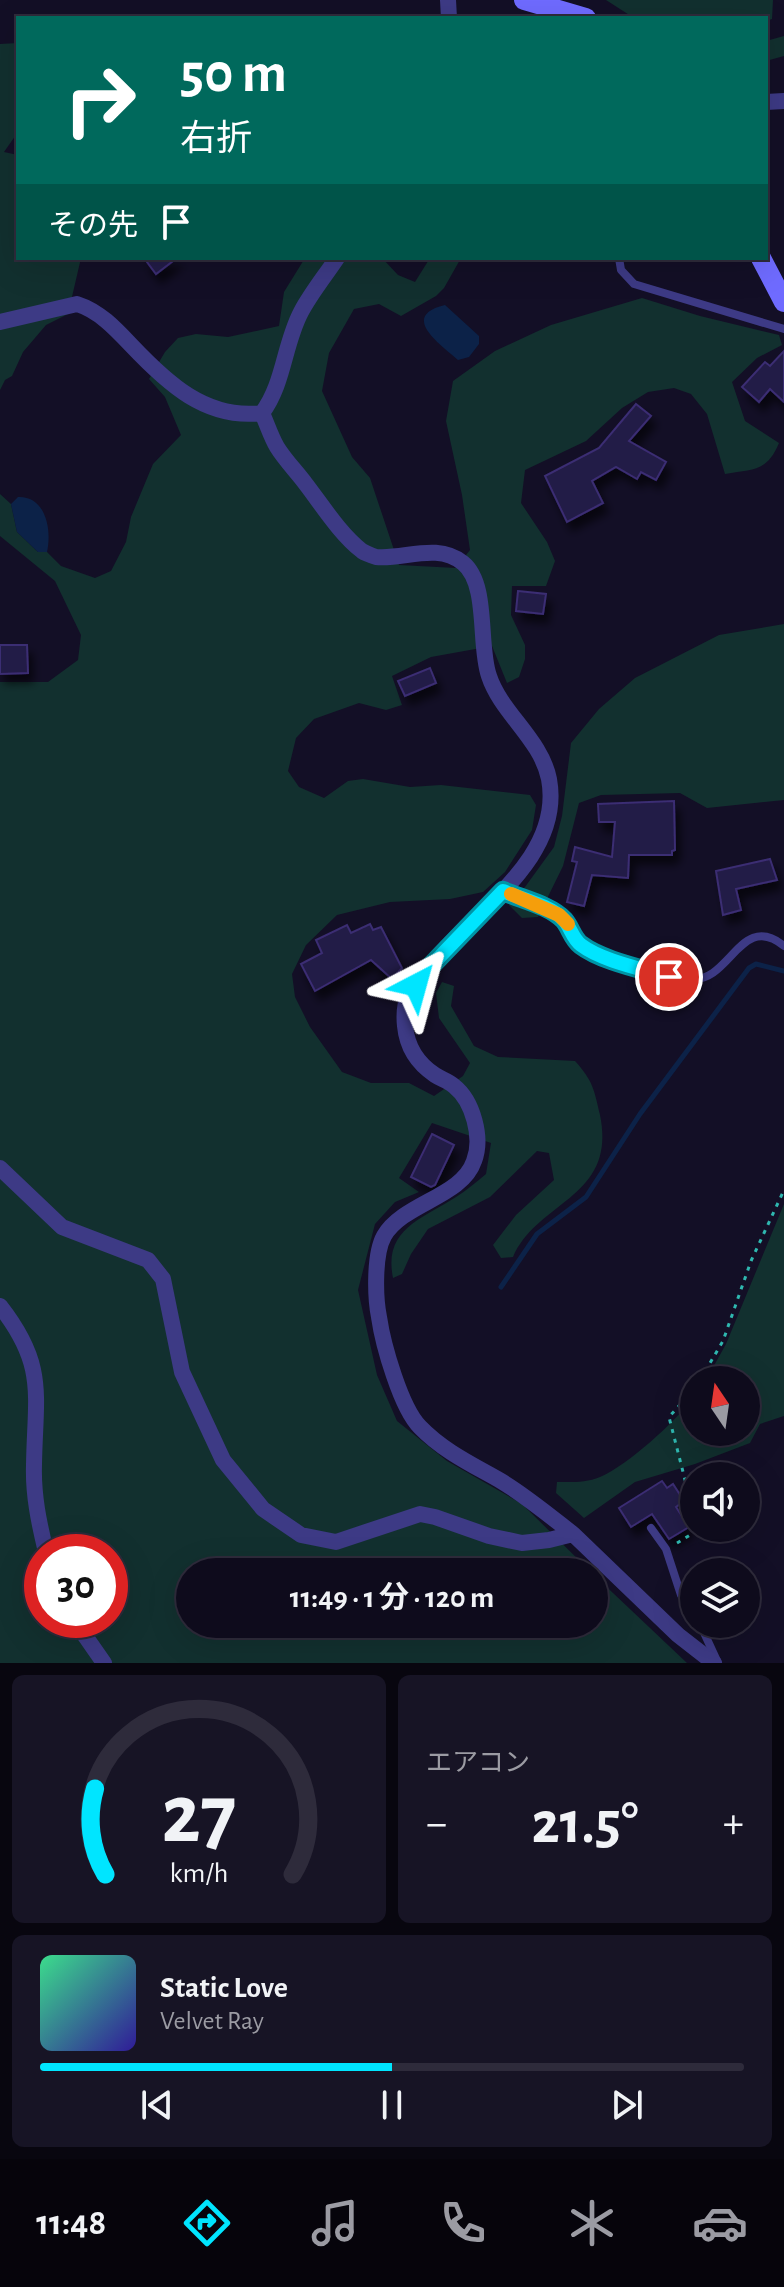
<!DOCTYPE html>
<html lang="ja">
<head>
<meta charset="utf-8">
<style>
	:root { --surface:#0e0b1c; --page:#171425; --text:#f1f3f6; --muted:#9b9ba3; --line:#2e2b3b; --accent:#00e5ff }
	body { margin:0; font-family:"Alegreya Sans","Noto Sans JP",sans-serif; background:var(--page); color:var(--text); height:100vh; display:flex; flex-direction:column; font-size:30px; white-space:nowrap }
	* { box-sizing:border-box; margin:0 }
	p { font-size:26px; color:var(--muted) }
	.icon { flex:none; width:44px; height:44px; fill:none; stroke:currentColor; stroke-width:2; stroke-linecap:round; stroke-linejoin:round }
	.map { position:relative; height:1663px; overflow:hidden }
	.drawer { display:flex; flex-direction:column; gap:12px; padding:12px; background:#08060f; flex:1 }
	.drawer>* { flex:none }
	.hud { position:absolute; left:16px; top:16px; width:752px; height:244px; border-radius:0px; box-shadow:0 8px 32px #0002,0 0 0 2px var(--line); background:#00695c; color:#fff; overflow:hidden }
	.needle { width:52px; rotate:347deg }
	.fabs { position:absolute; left:680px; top:1366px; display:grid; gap:16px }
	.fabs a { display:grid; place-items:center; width:80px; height:80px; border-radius:50%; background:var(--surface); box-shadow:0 8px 32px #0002,0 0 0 2px var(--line); font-size:40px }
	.speed { position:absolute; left:24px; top:1534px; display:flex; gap:16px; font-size:40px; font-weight:700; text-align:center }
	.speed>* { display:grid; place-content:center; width:104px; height:104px; border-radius:50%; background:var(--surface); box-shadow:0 8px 32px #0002,0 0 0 2px var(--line); line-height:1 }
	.speed .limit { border:12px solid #d22; background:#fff; color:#111 }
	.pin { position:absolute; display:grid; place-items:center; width:68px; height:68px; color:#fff; margin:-34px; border:4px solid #fff; border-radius:50%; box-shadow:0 2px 8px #0007 }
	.me { position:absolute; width:88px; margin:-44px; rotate:39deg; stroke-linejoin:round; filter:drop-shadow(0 0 6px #0008) }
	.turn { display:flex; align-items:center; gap:28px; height:168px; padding:0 32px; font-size:36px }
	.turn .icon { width:104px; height:104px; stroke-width:2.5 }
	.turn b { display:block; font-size:56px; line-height:68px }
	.then { display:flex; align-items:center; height:76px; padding:0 32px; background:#0003; gap:16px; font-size:30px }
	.big { font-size:60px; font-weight:700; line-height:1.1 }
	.drawer .card { flex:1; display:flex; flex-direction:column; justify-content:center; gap:12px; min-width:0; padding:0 28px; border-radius:12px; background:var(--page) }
	.drawer .dial { align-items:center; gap:0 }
	.dial svg { height:208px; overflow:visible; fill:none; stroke:var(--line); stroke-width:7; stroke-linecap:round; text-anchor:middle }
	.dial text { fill:var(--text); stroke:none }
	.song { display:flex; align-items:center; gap:24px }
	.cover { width:96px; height:96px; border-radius:12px; background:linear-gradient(135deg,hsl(150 70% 55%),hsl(250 70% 35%)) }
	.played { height:8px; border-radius:4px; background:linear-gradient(90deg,var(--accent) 50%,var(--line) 50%) }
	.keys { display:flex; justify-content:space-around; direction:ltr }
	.heat { display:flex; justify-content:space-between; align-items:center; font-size:44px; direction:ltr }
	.drawer .tiles { flex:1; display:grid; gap:12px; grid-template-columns:1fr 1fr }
	.card:last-child { grid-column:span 2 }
	.trip { position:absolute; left:176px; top:1558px; width:432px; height:80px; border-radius:40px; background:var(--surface); box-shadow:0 8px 32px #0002,0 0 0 2px var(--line); font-weight:700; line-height:80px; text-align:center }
	.tab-bar { display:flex; height:128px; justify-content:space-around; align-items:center; background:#06040b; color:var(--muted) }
	.tab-bar .icon { width:56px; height:56px }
	.tab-bar .current { color:var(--accent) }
	.tab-bar b { font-size:36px; color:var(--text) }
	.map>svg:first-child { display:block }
</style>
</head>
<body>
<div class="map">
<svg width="784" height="1663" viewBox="0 0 784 1663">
	<defs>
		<filter id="shadow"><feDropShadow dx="5" dy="9" stdDeviation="4" flood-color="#0009"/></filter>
	</defs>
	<rect width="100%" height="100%" fill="#130f26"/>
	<path fill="#12302f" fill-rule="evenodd" d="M606,0H784H773L772,19L766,21V18H634Z
		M784,36V56L766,61V41Z
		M18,43V132L4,152L18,155V258H81L68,314L46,325L23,352L12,376L5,380L0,390V44Z
		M305,258H382L398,275L415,282L430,258H461L444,288L436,296L401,316L379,304L354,309L329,353L322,391L352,457L370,478L399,565L456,568L470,550L462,495L446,421L453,381L495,351L551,325L642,298L700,316L779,335L782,345L757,358L732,382L745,421L779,443C767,472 753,469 725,474L707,414L691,394L674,388L648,392L622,408L586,441L525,470L521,503L547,542L555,561L546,586H512L511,615L525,645V659L519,677L507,683L492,646L431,657L392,676L402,705L386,710L359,703L314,719L296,738L288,771L299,787L324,798L348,781L363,779L410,787L441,785L530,795L536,805L532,830L505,872L483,892L450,899L390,902L337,915L306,945L292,974L295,997L310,1027L342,1072L371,1083H409L434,1096L463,1076L470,1063L439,1018L436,993L442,982L454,986L451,1006L474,1046L498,1057L575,1061C593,1081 594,1089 600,1115C617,1198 538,1200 513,1257L501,1258L493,1245L516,1215L554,1180L549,1153L537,1151L490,1197L428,1229L411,1254L402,1274L393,1278C383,1229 422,1219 456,1197C466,1191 476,1182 486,1174L491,1143L432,1123L399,1178L419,1192L395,1202L375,1224L358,1290L377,1375L397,1421L447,1461L522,1504L591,1572H190V1624H594V1575L687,1663H0V682H48L78,660L81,635L55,581L0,536V494L11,504L17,532L38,552H47L61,566L95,578L111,571L126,542L131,517L153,464L181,435L165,397L149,379L165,352L178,338L196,334L228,337L279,326L284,292ZM42,1552H110V1620H42Z
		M784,624V800L707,808L680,793L601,795L579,803L563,866L538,917L522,918L509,905L525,887L554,847L562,816L571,743L599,709L635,678L719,635Z
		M784,1204V1416L760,1424L750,1443L695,1464L635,1482L584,1518L556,1493L557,1482C571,1482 586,1483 600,1477C628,1465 675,1422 694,1397V1432H746V1380H706L726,1344Z"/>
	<path fill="#0c2248" d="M445,305L479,336V344L469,357L458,360C440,344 399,316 445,305Z
		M18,497C46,496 52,530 47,552H38L17,532L11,504Z"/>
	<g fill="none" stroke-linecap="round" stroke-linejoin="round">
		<path stroke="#0c2248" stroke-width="5" d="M501,1287L537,1234L586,1197L640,1114L749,968L756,964L784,971"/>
	</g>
	<path fill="#241b47" stroke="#3b2d73" stroke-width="2" filter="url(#shadow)" d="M144,258H177L156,274Z
		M784,351V402L770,389L759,402L742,387L765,362L770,366Z
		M636,404L651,416L629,441L666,462L656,480L641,472L637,479L616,467L592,481L603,503L567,522L545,476L599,448Z
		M518,591L546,594L543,614L516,611Z
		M0,645H27L28,673L0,674Z
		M430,668L436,683L405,696L398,681Z
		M674,801L675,850L672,851V855H629L628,878L592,875L584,906L567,902L577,862L572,861L575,847L612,857L615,822H599L598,804Z
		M770,859L777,880L736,889L741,910L723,915L716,871Z
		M370,924L373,930L381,927L402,968L392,979L371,960L315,991L301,964L322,953L316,940L347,925L351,933Z
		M432,1134L454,1145L435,1185L431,1187L411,1177Z
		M662,1481L667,1488L673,1484L684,1501L676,1507L689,1527L669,1539L652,1514L631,1527L619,1508Z"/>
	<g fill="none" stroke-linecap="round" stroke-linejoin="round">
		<path stroke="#2fb8b0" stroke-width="3" stroke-dasharray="4 6" stroke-linecap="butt" d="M700,1380L723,1341L751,1261L784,1190
			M694,1389L669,1417L694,1515
			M677,1543L695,1532V1528"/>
		<path stroke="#3d3a85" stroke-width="8" d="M619,258L621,270L634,284L784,329
			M503,891C522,899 551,906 564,920C571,928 572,938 581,945C601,961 666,977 692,979C730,982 741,911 784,946
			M651,1528L666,1549L681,1595L694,1614
			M700,1624L718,1663"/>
		<path stroke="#3d3a85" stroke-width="16" d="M448,0L449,18
			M766,102L784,101
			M0,322L77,304C99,311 115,328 131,345C167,383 206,420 262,413C284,384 284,344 301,312C311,293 325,276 337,258
			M262,413C267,424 271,437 277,447C285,460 296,471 305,483C322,505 340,534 362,551C365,553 373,556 376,557C404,560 437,542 463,563C489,584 478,645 489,676C501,713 541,739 549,779C566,871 445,925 408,997C404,1006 404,1016 405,1026C407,1047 417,1063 435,1075C441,1079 449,1081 454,1086C473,1101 483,1138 474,1161C462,1197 403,1203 384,1236C374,1254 375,1297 379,1317C383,1345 401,1408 420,1427C443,1451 473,1465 501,1481C526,1496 550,1516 573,1534
			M0,1168L62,1227L148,1260L163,1279L182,1372L223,1460L263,1509L301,1535L336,1542L420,1514L435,1517L489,1536L522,1543L549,1540L573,1534L678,1635L714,1663
			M0,1306C47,1366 35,1395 34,1465C33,1495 39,1523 46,1552
			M74,1620L104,1663"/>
		<path stroke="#6f6bff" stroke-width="20" d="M524,0L586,18
			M761,258L784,302"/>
	</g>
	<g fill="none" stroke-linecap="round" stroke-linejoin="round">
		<g stroke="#0095a6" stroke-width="20">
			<path id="route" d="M416,985L426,971L503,891C521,899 550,905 564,920C571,928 572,938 581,945C602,961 643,969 669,977"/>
		</g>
		<use href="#route" stroke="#00e5ff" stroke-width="14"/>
		<path stroke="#f59e0b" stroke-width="14" d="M511,894L559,915L568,924"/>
	</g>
</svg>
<div class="fabs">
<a><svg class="needle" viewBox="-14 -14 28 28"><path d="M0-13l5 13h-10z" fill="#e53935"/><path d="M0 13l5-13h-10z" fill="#9b9ba3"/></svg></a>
<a><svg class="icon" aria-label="sound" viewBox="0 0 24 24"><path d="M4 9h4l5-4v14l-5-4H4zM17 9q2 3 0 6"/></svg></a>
<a><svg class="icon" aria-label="layers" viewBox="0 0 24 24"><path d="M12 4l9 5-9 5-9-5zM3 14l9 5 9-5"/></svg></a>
</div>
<div class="speed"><div class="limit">30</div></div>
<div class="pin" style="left:669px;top:977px;background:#d93025"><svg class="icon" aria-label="arrive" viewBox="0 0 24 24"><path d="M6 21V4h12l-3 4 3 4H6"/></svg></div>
<svg class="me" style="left:416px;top:985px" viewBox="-20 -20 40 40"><path d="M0-17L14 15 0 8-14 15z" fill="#00e5ff" stroke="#fff" stroke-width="4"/></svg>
<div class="trip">11:49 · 1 分 · 120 m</div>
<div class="hud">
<div class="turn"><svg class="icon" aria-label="right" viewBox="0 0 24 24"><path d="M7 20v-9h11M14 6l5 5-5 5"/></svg><div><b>50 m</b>右折</div></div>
<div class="then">その先<svg class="icon" aria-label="arrive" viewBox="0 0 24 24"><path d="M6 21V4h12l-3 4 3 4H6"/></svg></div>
</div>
</div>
<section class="drawer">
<div class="tiles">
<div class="card dial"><svg viewBox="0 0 100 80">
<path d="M14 69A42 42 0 1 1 86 69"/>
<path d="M14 69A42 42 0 0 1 10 36" stroke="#00e5ff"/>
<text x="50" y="56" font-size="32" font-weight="700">27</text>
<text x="50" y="72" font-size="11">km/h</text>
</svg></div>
<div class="card"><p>エアコン</p>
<div class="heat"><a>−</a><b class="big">21.5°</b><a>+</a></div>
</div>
<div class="card">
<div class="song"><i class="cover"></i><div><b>Static Love</b><p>Velvet Ray</p></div></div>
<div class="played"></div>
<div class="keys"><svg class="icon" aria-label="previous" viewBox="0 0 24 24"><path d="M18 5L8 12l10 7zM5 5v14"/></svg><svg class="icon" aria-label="pause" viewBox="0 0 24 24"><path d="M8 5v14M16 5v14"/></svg><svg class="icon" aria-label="next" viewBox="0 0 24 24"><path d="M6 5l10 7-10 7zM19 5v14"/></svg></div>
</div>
</div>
</section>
<nav class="tab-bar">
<b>11:48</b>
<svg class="icon current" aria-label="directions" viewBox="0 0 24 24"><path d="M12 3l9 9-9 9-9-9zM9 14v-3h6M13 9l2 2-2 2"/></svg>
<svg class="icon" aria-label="music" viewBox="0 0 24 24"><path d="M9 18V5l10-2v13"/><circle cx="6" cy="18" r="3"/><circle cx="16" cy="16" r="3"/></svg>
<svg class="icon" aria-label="phone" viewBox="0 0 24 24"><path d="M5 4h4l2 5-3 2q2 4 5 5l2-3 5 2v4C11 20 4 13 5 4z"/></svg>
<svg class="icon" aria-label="climate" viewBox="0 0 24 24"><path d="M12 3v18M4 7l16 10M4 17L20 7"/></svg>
<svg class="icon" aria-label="car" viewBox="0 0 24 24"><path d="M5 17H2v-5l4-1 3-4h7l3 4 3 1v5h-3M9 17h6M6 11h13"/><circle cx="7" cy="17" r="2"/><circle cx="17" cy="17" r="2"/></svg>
</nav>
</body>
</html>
